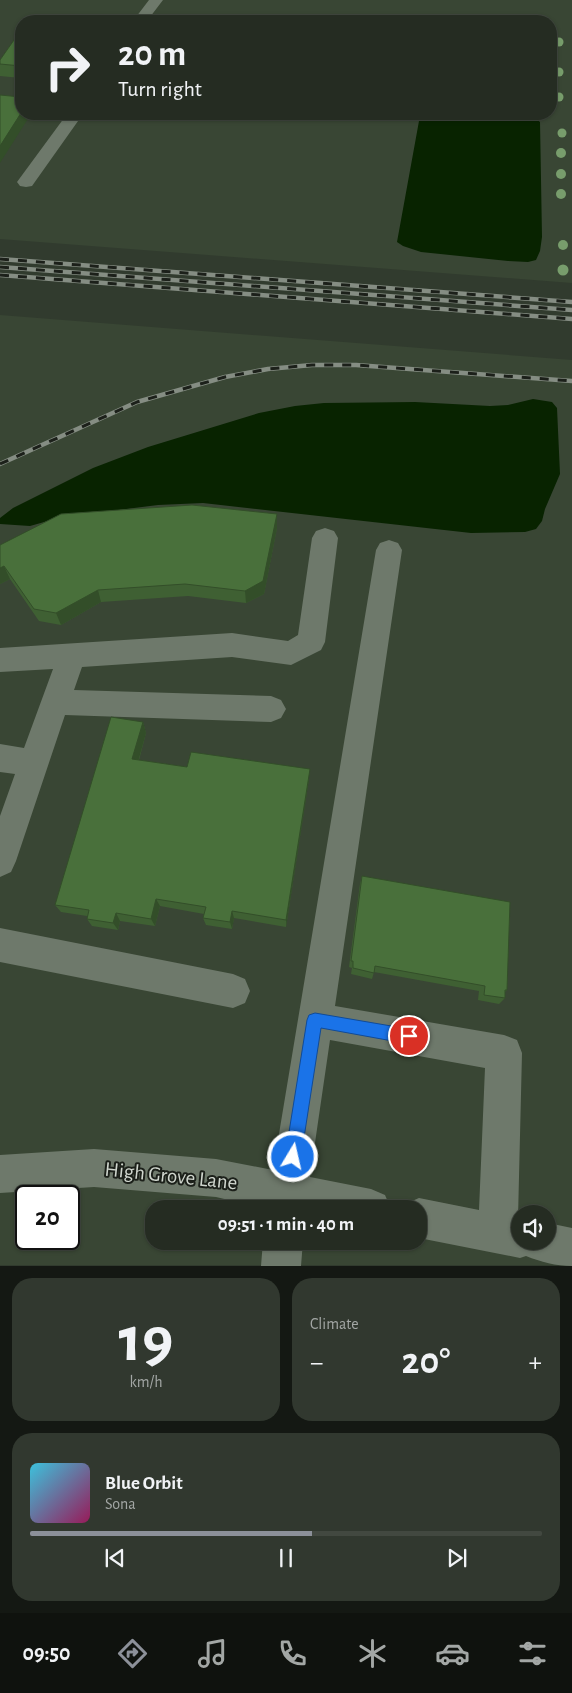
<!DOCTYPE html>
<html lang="en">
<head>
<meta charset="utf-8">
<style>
	:root { --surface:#252c22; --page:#31382f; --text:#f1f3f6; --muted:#a3a7a5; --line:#424840; --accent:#8c9099 }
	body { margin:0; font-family:"Alegreya Sans",sans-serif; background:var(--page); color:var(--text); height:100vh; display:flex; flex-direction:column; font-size:19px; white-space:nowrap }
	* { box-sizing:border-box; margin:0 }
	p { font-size:16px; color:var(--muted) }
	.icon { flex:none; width:28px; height:28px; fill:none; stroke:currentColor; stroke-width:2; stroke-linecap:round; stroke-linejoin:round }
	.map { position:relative; height:1266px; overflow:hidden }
	.panel { display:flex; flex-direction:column; gap:12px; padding:12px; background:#141813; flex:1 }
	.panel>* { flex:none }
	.top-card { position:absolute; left:15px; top:15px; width:542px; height:105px; border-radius:20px; box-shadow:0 1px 4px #0004,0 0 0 1px var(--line); background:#252c22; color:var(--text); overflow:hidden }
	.tools { position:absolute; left:511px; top:1205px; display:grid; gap:10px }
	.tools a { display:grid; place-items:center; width:45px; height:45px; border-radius:50%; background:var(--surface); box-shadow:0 1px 4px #0004,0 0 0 1px var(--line); font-size:25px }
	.speed { position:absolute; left:15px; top:1185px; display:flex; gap:10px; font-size:25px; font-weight:700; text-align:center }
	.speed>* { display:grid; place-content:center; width:65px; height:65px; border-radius:50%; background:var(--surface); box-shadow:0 1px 4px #0004,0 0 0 1px var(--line); line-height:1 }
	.speed .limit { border:2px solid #111; border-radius:8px; background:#fff; color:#111 }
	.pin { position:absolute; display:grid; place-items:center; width:42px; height:42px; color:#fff; margin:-21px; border:2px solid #fff; border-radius:50%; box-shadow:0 1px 5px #0007 }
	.me { position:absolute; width:55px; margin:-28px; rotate:9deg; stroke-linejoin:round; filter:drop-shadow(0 0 4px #0008) }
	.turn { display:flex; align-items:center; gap:18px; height:105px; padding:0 20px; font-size:22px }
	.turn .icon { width:65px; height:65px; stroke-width:2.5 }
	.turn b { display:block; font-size:35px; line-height:42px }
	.big { font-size:38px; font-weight:700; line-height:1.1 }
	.panel .tile { flex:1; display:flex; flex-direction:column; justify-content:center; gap:8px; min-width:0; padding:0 18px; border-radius:20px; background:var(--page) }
	.panel .dial { align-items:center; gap:0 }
	.dial b { font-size:65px; line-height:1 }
	.song { display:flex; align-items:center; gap:15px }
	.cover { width:60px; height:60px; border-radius:8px; background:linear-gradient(135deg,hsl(190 70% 55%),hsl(330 70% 35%)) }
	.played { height:5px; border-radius:2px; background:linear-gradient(90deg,var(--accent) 55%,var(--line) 55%) }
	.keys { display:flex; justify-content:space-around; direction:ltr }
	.heat { display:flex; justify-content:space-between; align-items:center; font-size:28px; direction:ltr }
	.panel .tiles { flex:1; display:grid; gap:12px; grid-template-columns:1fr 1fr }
	.tile:last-child { grid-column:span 2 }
	.trip { position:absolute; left:145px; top:1200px; width:282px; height:50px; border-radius:20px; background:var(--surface); box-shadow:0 1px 4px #0004,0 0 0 1px var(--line); font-weight:700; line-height:50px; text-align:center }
	.menu { display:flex; height:80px; justify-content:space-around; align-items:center; background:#0f120e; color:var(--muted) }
	.menu .icon { width:35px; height:35px }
	.menu .current { color:var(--accent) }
	.menu b { font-size:22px; color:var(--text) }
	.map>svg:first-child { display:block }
</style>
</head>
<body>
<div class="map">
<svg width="572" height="1266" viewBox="0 0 572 1266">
	<rect width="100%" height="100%" fill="#313b2e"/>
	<path fill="#394634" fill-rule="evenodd" d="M0,0H572V283L0,239ZM21,21H551V114H21Z
		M0,315L572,360V1265H0ZM26,1196H69V1239H26ZM154,1209H419V1241H154ZM520,1214H548V1241H520Z"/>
	<path fill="#082300" d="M423,114L506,116L536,119L540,122L542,237L540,251L536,260L528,262L508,261L421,252L403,246L397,242L419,121Z
		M533,399L552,402L557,408L560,474L545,509L542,521L536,529L525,532L471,533L203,503L158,505L62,517L30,526L0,524V518L13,508L93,468L148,447L259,413L295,406L324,403L415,402L490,406L508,405Z"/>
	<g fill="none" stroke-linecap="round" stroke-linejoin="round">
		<path fill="#6e796b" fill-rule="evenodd" d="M149,0H163L147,21H133Z
			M67,114H83L32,186L26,187L20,186L17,182Z
			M325,528L334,531L338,538L325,642L321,650L291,665L232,657L82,667L74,690L271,696L281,700L286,709L281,718L271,722L65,715L16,861L11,872L0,877V816L15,774L0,772V744L24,748L53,669L0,672V648L232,633L288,641L298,635L312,538L316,531Z
			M389,540L398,543L402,550L335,1006L504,1035L517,1040L522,1053L518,1218H520V1241H548V1223L572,1228V1266C556,1266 541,1262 526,1256L520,1258L419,1238V1209H403L405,1204L419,1198L479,1210L485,1068L330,1040L310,1177L371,1189L385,1195L391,1209H266L216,1197L94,1187L0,1193V1155L94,1149L216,1159L273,1170L376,550L380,543Z
			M0,928L233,974L245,979L250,991L245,1003L233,1008L0,962Z
			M263,1241H303L301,1266H261Z"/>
		<g stroke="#858d83" stroke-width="4.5">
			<path id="rail" d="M0,259L572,302
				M0,267L572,310
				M0,275L572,319
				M0,464L137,402L225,377L268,369L312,365H356L572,381"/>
		</g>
		<use href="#rail" stroke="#1c201a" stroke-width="3" stroke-dasharray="9" stroke-linecap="butt"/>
	</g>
	<g fill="#789d6c">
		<circle cx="559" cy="42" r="4.5"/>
		<circle cx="559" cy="72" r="4.5"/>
		<circle cx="559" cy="97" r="4.5"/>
		<circle cx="562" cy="133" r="4.5"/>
		<circle cx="561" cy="153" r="5"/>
		<circle cx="561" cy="174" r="5"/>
		<circle cx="561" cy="194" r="5"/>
		<circle cx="563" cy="245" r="5"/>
		<circle cx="563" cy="270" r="5.5"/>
	</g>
	<path fill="#3f6033" d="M21,30V78L0,76V60Z
		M277,514V528L264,594L246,603L188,596L101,602L61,625L39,621L10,579L0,584V545Z
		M143,722L146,733L139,760L187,767L309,779L286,927L234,918L232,929L206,925L203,918L204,914L160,906L155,926L120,921L118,930L92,926L87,919V916L61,912L55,905Z
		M362,876L507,990L505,992V998L499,1004L478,1000L479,991L374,972L372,979L351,974L352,968L349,967L360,884Z"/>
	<path fill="#334e29" d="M21,113V114H31L0,163V146Z
		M277,514V528L264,594L246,603L245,591Z
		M4,566L10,579L0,584V568Z
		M98,590L101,602L61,625L56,613Z
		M143,722L146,733L136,769L132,759Z
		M310,769L309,779L286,927V920Z
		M156,899L160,906L155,926L151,919Z
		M232,911L234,918L232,929L230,922Z
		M116,913L120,921L118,930L113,923Z"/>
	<path fill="#49703b" stroke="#334e29" d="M21,30V66L0,64V60Z
		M0,95L21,97V113L0,146Z
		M192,505L277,514L263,581L245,591L185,584L98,590L56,613L34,609L4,566L0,568V545L61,514Z
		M111,717L143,722L132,759L187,767L191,752L310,769L286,920L232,911L230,922L203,918L206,907L156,899L151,919L116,913L113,923L87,919L89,910L55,905Z
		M362,876L510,902L507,990H505V998L484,995L485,986L375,966L374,973L353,968V961H351Z"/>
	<path fill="#1a73e8" stroke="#114b97" d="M315,1013L409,1029L415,1031L417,1036L415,1042L409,1044L321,1028L301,1157L299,1162L293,1165L288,1162L285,1157L307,1020L309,1015Z"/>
	<g text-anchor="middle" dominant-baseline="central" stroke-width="4" stroke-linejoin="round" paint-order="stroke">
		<g font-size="21" fill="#d0d6ce" stroke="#1c201a">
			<text transform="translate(171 1176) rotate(6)">High Grove Lane</text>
		</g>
	</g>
</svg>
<div class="tools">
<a><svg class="icon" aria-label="sound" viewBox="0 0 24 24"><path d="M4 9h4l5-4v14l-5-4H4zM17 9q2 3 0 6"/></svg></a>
</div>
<div class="speed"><div class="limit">20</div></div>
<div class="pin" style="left:409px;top:1036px;background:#d93025"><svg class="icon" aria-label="arrive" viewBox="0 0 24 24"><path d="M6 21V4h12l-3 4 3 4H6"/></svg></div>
<svg class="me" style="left:293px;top:1157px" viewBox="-20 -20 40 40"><circle r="17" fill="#1a73e8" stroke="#fff" stroke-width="3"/><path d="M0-11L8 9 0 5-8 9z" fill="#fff"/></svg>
<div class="trip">09:51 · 1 min · 40 m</div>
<div class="top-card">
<div class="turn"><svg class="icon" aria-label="right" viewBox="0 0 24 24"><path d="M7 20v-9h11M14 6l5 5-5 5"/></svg><div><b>20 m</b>Turn right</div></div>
</div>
</div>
<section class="panel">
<div class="tiles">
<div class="tile dial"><b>19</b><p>km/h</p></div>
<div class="tile"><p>Climate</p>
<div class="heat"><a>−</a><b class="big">20°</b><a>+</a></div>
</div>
<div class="tile">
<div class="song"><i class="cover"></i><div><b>Blue Orbit</b><p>Sona</p></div></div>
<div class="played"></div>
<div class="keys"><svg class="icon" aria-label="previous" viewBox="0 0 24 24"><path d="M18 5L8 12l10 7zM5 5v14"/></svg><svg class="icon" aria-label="pause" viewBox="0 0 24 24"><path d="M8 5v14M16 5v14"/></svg><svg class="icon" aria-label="next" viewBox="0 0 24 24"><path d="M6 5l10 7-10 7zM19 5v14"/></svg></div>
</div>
</div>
</section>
<nav class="menu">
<b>09:50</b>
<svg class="icon current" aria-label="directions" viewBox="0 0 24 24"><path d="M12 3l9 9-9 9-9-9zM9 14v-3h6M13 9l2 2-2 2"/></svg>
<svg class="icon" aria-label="music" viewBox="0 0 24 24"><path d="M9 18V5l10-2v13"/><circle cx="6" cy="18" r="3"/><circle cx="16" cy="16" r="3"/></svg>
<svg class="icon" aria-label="phone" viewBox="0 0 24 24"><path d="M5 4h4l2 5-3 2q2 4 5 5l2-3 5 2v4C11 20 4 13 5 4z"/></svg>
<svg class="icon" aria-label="climate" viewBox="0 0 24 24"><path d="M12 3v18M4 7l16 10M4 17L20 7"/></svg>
<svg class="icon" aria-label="car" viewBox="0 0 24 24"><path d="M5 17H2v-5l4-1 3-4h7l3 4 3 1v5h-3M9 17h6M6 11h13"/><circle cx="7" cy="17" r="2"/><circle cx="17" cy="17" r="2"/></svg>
<svg class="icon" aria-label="filters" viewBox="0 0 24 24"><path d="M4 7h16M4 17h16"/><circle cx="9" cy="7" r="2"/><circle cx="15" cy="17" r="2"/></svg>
</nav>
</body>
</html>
